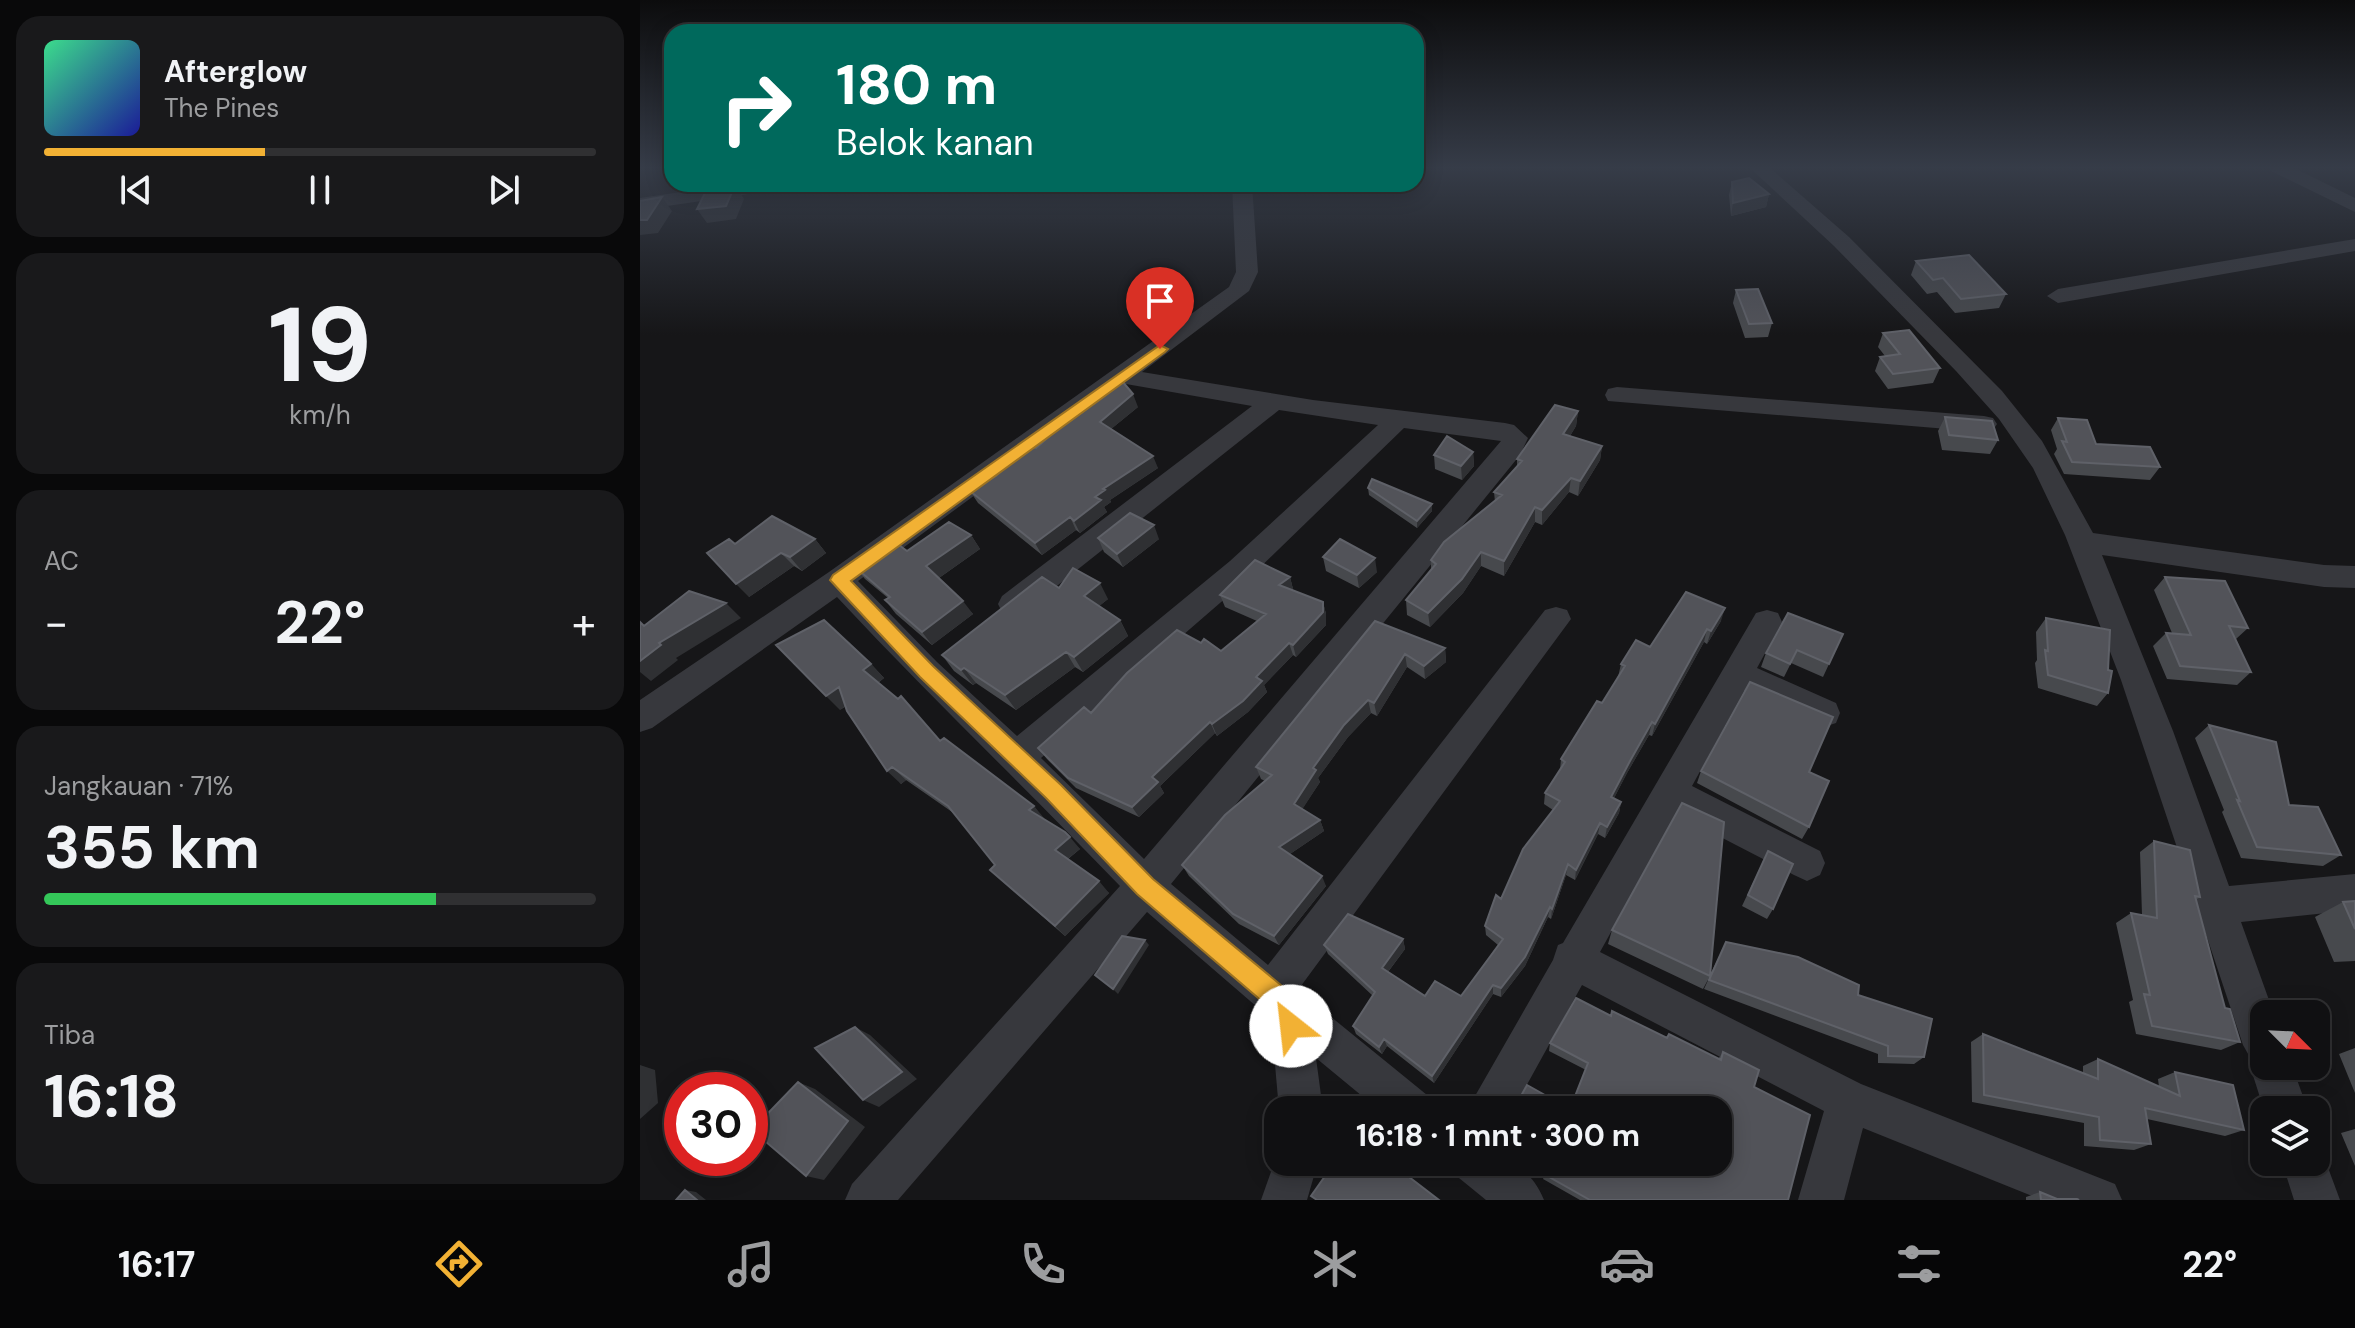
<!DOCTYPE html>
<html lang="id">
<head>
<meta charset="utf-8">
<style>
	:root { --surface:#101012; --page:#19191b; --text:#f1f3f6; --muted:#9c9d9f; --line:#303032; --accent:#f2b134 }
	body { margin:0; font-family:"DM Sans",sans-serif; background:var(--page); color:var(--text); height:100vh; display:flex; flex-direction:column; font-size:30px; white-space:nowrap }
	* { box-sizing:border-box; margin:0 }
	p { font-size:26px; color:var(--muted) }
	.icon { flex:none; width:44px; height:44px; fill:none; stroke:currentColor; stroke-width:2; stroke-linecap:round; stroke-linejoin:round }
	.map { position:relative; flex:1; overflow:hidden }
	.panel { display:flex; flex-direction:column; gap:16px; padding:16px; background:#09090a; width:640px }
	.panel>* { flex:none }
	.top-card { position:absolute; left:24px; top:24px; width:760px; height:168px; border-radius:24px; box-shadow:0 4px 20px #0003,0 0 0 2px var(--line); background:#00695c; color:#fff; overflow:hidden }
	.needle { width:52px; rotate:114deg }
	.controls { position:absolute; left:1610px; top:1000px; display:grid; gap:16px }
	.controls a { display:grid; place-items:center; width:80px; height:80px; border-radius:16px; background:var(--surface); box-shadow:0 4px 20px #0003,0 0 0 2px var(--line); font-size:40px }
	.speed { position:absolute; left:24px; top:1072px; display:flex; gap:16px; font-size:40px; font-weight:700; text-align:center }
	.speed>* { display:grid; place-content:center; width:104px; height:104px; border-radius:50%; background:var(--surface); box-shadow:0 4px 20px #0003,0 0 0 2px var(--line); line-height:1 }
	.speed .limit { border:12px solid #d22; background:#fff; color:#111 }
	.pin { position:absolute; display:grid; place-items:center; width:68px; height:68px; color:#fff; margin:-82px -34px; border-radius:50% 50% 50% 0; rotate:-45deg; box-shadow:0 0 8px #0007 }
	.pin .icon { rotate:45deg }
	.me { position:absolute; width:88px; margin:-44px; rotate:331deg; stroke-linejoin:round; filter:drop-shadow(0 0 6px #0008) }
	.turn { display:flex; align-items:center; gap:28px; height:168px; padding:0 40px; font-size:36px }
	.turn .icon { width:104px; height:104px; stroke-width:2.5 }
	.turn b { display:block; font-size:56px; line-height:68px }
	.big { font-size:60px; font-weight:700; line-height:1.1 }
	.panel .widget { flex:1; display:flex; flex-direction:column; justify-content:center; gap:12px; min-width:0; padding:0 28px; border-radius:24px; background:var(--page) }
	.panel .dial { align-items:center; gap:0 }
	.dial b { font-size:104px; line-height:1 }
	.song { display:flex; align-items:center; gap:24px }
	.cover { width:96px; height:96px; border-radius:12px; background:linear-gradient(135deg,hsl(150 70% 55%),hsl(240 70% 35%)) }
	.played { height:8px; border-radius:4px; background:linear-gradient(90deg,var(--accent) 40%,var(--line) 40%) }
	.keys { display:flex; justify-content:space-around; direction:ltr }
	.heat { display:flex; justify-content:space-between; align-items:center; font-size:44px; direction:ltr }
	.charge { height:12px; border-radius:6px; background:linear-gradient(90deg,#34c759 71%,var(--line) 0) }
	.trip { position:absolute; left:624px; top:1096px; width:468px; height:80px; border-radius:24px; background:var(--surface); box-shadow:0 4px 20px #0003,0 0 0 2px var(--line); font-weight:700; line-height:80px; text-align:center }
	.dock { display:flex; height:128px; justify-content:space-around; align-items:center; background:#060607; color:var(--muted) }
	.dock .icon { width:56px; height:56px }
	.dock .current { color:var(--accent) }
	.dock b { font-size:36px; color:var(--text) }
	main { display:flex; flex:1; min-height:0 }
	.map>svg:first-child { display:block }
</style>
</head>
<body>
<main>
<section class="panel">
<div class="widget">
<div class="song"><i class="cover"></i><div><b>Afterglow</b><p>The Pines</p></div></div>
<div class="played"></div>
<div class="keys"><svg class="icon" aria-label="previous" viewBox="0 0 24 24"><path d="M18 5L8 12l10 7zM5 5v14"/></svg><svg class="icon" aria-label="pause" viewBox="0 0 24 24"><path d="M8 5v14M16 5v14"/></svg><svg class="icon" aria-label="next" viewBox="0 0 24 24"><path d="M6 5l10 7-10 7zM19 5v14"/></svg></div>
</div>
<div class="widget dial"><b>19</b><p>km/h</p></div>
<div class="widget"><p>AC</p>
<div class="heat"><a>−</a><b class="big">22°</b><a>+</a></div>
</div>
<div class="widget"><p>Jangkauan · 71%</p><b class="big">355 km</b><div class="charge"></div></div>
<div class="widget"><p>Tiba</p><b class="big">16:18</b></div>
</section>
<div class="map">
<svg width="1715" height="1200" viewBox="0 0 1715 1200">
	<rect width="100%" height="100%" fill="#161618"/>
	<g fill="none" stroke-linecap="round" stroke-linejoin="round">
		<path fill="#37383d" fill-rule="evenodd" d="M1109,167H1129L1209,237L1362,391L1402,441L1453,533L1684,565L1715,566V588L1684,587L1462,555L1533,731L1589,886L1715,874V910L1601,922L1634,1014H1624V1066H1652L1668,1110H1624L1610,1066L1612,1061L1603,1045L1481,680L1425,535L1393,468L1359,419L1316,371L1194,246Z
			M1629,167H1652L1715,198V212L1631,171Z
			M96,184H145L135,190L0,210V198Z
			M592,184H612L618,272L609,291L502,372L673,400L865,423L874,425L888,438L880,455L531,884L628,965L905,610L916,607L927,610L931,619L658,990L787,1095L794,1110H739L676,1058L683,1110H639L631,1019L507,912L258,1200H205L212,1184L480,886C387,789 289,696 197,597L12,728L0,732V700L189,572L589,287L596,272ZM486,384L612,406L362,596L358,604L362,612L373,616L384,612L639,410L738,425L590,561L377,736L297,662L218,581ZM764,428L861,441L504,859L401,758L610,577Z
			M1715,239V251L1418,303L1407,296L1418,289Z
			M977,387L1344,416L1353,418L1357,424L1353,430L1344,432L968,401L965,395L968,389Z
			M1127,610L1138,613L1142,622L1117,668L1196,703L1200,713L1196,723L1184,727L1104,691L1052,786L1180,851L1185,863L1180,875L1167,881L1154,875L1036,814L960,952L1221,1084L1475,1184L1482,1200H1402L1223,1128L1204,1200H1158L1184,1111L942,985L873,1110H827L913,960L918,945L923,943L1116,613Z
			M1676,1145L1680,1146L1700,1200H1654L1642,1162H1676Z
			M638,1152V1162H678L667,1200H621Z
			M813,1162C855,1162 885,1154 904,1200H846L819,1178Z"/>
	</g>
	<path fill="#47494d" d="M1092,182L1129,194L1126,207L1091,216L1089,195Z
		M1276,261L1366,294L1359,308L1315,313L1297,292L1287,294L1271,275Z
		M1096,290L1132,323L1128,337L1105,338L1093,303Z
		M1243,333L1300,368L1293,383L1248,389L1235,371L1240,357L1245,356L1238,347Z
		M498,407L471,429L518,468L470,500L471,502L464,507L467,512L440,533L436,530L402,555L338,503L330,491L356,476L396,448L420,427L440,414Z
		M938,411L936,426L930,436L962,446L960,460L938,496L929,492L902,525L895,522L864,576L841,566L823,593L790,627L767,615L766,600L791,570V560L855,502L854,492L877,467V459Z
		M1305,417L1358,440L1350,454L1302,450L1298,431Z
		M1418,418L1456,444L1520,467L1510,480L1424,474L1414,454L1417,449L1411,430Z
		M833,452L834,466L822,480L795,469L794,455Z
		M728,488L792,511L777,528L729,495Z
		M331,535L340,549L299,578L333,614L292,645L256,614L245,600L248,598L225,579L214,566L267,551Z
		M458,538L519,539L483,567L464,552Z
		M175,539L186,553L162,571L154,566L109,597L95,544Z
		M683,557L737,572L719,588L686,571Z
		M650,577L653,589L652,590L683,602L686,614V625L656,657L653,655L624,685L627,692L608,712L577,736L575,733L520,786L524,793L499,817L436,788L407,759L398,748L451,713L561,643L581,651L617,621L585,607L580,595Z
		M1525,577L1608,628L1596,639L1611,672L1597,685L1527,679L1513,646L1526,633H1532L1514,590Z
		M419,588L468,599L459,606L480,620L488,636L443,672L435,667L376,710L336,683L333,685L314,671L302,655Z
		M1406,618L1468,670V693L1457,706L1398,688L1395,663L1397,660L1396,632Z
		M735,621L805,648L806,662L785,679L767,667L737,716L731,713L708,737L678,778L680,782L662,809L680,820L684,831L650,854L686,886L639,945L599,924L549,876L542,865L625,781L621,779L616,767Z
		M1081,621L1067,644L1064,642L1012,736L1009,735L987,773L974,798L981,802L979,813L965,838L958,834L935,880L926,875L911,919L908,917L885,966L861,997L853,994L794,1083L747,1046L742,1054L716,1034L713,1026L733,996L688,954L684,945L763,939L765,949L748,972L785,996H821L858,945L846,935L845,926L913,810L904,804L905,793L920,770L921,759L962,703L978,677L981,664L1010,647Z
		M1203,634L1183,677L1151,663L1144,677L1121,667L1126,653Z
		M231,664L244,678L238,683L300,741L394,806L403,819L440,849L428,859L469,893L425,936L350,870L355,865L315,814L266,780L261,784L206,706L200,710Z
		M1569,725L1649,805L1701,855L1683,866L1601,858L1582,812L1584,810L1555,738Z
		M1061,771L1169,772V827L1162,839L1057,783Z
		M1514,841L1560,897L1556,900L1585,1008L1600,1042L1581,1050L1496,1034L1489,1002L1493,1000L1476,923L1491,913L1502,915L1500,852Z
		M1128,851L1133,909L1127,919L1102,906Z
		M1715,901V961L1694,962L1675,917L1703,902Z
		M972,930L1070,975L1086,942L1218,995L1284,1057L1274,1064L1238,1063V1054L1064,989L1070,976L1063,989L968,944Z
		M971,1016L1026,1038L1029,1034L1078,1059L1083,1052L1114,1087L1148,1200H940L903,1179L946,1070L909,1051L910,1043Z
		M1343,1034L1443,1073V1066L1458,1059L1519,1087L1518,1079L1535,1072L1604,1130L1585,1136L1507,1119L1511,1144L1494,1150L1444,1146V1123L1332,1102L1331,1042Z
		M1715,1048V1093L1699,1054Z
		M1715,1129V1166L1701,1133Z
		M1400,1192L1417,1199L1439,1200H1386V1197Z"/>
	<path fill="#2f3033" d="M397,184H424V187L399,190Z
		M95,185L104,199L96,219L67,223L57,209Z
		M1129,194L1126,207L1091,216L1093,203Z
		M22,197L32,211L18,233L0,235V220Z
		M493,394L498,407L465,434L460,422Z
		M938,411L936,426L922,449L923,434Z
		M962,446L960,460L938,496L940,481Z
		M833,452L834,466L822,480L821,466Z
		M513,456L518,468L470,500L471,502L464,507L467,512L440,533L434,521L463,489Z
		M931,478L929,492L902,525V510Z
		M792,504V511L777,528V521Z
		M895,507V522L864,576V561Z
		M430,517L436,530L402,555L395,543Z
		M514,525L519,539L483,567L477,554Z
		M331,535L340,549L296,580L286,566Z
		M175,539L186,553L162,571L150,557Z
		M841,552V566L823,593L790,627L788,613Z
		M141,553L154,566L109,597L96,584Z
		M735,558L737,572L719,588L717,575Z
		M650,577L653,589L643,598L639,585Z
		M460,583L468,599L452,612L444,596Z
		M323,601L333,614L292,645L282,632Z
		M683,602L686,614V625L656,657L653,645Z
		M86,603L101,618L36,658L38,660L11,681L0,672V661L19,643Z
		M1085,608L1081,621L1067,644L1071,631Z
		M480,620L488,636L443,672L434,657Z
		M1067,629L1064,642L1012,736L1015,724Z
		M649,643L653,655L624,685L627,692L608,712L577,736L572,724Z
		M805,648L806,662L785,679L784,666Z
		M426,652L435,667L376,710L365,695Z
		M765,654L767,667L737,716L734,703Z
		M231,664L244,678L236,684L223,670Z
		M324,668L336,683L333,685L321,670Z
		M199,687L212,701L200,710L186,696Z
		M728,700L731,713L708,737L678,778L680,782L658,816L654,804L673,768L704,725Z
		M570,722L575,733L520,786L524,793L499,817L492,807L512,777Z
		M1012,722L1009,735L987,773L969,808L971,797L990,761Z
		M252,767L266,780L261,784L247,771Z
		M981,802L979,813L965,838L967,827Z
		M394,806L404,818L399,822L389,810Z
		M680,820L684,831L644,858L639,847Z
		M960,823L958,834L935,880L936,870Z
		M430,837L440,849L425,861L415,850Z
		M928,864L926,875L911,919L912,909Z
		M682,876L686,886L639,945L634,936Z
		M459,881L469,893L425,936L415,926Z
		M910,907L908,917L885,966L861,997V988Z
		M763,939L765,949L744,977L742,968Z
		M505,940L509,945L478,994L473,989Z
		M853,985V994L794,1083L792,1076Z
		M215,1027L230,1035L277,1079L239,1107L223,1100Z
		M744,1039L747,1046L742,1054L739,1047Z
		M0,1065L15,1070L18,1103L0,1119Z
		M158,1082L175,1089L225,1127L184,1180L166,1176Z
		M765,1163L768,1168L763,1175L760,1170Z
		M45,1190L56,1192L66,1200H57Z"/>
	<path fill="#525359" stroke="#5f6168" stroke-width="2" d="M1109,178L1129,194L1093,203L1092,182Z
		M95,185L86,206L57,209L67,189Z
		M22,197L7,220H0V201Z
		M1329,255L1366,294L1321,299L1303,278L1293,280L1276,261Z
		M1118,289L1132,323L1109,324L1096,290Z
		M1269,330L1300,368L1253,374L1240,357L1260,354L1243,333Z
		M482,381L493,394L460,422L513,456L463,489L465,490L455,497L461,500L434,521L430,517L395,543L330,491L356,476L389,445L396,448L420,427L430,412L440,414Z
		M915,405L938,411L923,434L962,446L940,481L931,478L902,510L895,507L864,561L841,552L822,579L788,613L766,600L796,564L791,560L804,542L862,495L854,492L882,461L877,459Z
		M1305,417L1352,421L1358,440L1309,435Z
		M1418,418L1447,420L1456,444L1510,447L1520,467L1432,462L1422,441L1427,442Z
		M807,436L833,452L821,466L794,455Z
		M732,479L792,504L777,521L728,488Z
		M490,513L514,525L477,554L458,538Z
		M132,516L175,539L150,557L141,553L96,584L67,553L89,539L95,544Z
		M309,522L331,535L286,566L323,601L282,632L245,600L250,597L214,566L251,539L267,551Z
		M700,539L735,558L717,575L683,557Z
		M615,560L650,577L639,585L683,602V612L653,645L649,643L616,677L622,681L603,701L572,724L570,722L512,777L518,782L492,807L428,778L398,748L444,707L451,713L487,673L537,630L561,643L564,639L581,651L626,614L580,595Z
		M433,568L460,583L444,596L480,620L434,657L426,652L365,695L324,668L321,670L302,655L402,577L419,588Z
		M1525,577L1585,581L1608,628L1589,626L1611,672L1540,666L1526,633L1551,635Z
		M49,591L86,603L19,643L21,645L0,661V622L4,626Z
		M1046,592L1085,608L1071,631L1067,629L1015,724L1012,722L990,761L971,797L981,802L967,827L960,823L936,870L928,864L912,909L910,907L885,957L861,988L853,985L792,1076L744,1039L739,1047L713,1026L735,992L684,945L708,914L763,939L742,968L785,996L795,981L821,996L863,939L845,926L856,895L861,899L883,849L920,801L905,793L925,762L921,759L957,701L962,703L985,666L981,664L996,640L1010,647Z
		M1148,613L1203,634L1189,664L1157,650L1150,664L1126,653Z
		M1406,618L1470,630L1468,670L1472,671L1468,693L1408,675L1405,650L1408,651Z
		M184,620L231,664L223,670L258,699L261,696L300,741L304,738L394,806L389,810L425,832L430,837L415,850L459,881L415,926L350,870L355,865L308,806L252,767L247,771L207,711L199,687L186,696L136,645Z
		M735,621L805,648L784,666L765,654L734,703L728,700L704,725L673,768L676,770L654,804L680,820L639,847L682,876L634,936L593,914L542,865L585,815L632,775L616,767Z
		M1110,682L1193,717L1169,772L1189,781L1169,827L1061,771Z
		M1569,725L1636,742L1649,805L1678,807L1701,855L1617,847L1597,800L1600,801Z
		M1042,803L1084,822L1070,976L972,930Z
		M1514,841L1550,850L1560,897L1555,896L1585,1008L1590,1009L1600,1042L1512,1026L1504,994L1510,995L1491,913L1517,918Z
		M1128,851L1153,864L1133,909L1108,895Z
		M1715,901V929L1703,902Z
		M482,936L505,940L473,989L455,975Z
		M1086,942L1158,957L1219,985L1218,995L1292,1019L1284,1057L1248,1056V1046L1069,980Z
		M936,998L971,1016L972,1011L1027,1038L1029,1034L1081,1060L1083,1052L1119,1070L1114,1087L1170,1115L1148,1200H950L904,1174L909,1162H1078V1110H866L867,1107L876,1105L887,1085L930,1109L948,1063L910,1043Z
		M215,1027L262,1072L223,1100L175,1048Z
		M1343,1034L1458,1079V1059L1540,1096L1535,1072L1593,1085L1604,1130L1505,1108L1511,1144L1460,1140L1459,1117L1344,1095Z
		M158,1082L208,1121L166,1176L112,1130Z
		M695,1162H764L765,1163L760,1170L799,1200H677L671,1196Z
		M45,1190L57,1200H36Z
		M1400,1192L1417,1199H1437L1439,1200H1401Z"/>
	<linearGradient id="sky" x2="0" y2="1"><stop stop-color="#0c0c0d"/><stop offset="0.5" stop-color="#363c48"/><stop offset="1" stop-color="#363c48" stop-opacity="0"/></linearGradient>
	<rect width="1715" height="335" fill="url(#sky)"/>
	<path fill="#f2b134" stroke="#9d7322" stroke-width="2" d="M520,345L528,349L525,352L211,581L293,666L421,785L513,879L659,1000L664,1026L660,1035L651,1039L643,1035L638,1015L497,894L406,798L280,677L190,580L193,575Z"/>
</svg>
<div class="controls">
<a><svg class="needle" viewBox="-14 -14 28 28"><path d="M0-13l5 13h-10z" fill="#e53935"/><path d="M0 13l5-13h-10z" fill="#9c9d9f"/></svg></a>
<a><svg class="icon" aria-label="layers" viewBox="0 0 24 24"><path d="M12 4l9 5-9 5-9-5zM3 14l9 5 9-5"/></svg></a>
</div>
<div class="speed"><div class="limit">30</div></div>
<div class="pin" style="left:520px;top:349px;background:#d93025"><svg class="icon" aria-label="arrive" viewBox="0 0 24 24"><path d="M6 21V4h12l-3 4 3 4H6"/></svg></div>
<svg class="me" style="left:651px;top:1026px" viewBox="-20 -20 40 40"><circle r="19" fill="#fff"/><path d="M0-13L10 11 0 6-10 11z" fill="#f2b134"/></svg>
<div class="trip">16:18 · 1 mnt · 300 m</div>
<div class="top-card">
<div class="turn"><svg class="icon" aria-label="right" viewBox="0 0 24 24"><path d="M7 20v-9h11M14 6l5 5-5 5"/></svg><div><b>180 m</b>Belok kanan</div></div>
</div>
</div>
</main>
<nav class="dock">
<b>16:17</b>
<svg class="icon current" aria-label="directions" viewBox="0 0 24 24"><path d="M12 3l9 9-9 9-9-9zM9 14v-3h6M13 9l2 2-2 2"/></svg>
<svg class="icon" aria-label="music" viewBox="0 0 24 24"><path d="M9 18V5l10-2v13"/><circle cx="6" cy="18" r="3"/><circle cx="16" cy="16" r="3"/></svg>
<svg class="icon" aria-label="phone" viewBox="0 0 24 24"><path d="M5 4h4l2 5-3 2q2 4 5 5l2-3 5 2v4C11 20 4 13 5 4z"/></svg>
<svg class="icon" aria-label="climate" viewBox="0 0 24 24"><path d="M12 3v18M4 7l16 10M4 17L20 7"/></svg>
<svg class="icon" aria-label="car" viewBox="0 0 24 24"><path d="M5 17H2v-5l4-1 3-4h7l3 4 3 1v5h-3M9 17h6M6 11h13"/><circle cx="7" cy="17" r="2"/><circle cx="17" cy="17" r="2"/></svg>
<svg class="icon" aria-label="filters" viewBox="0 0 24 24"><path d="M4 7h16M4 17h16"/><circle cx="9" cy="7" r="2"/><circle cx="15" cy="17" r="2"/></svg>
<b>22°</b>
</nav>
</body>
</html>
